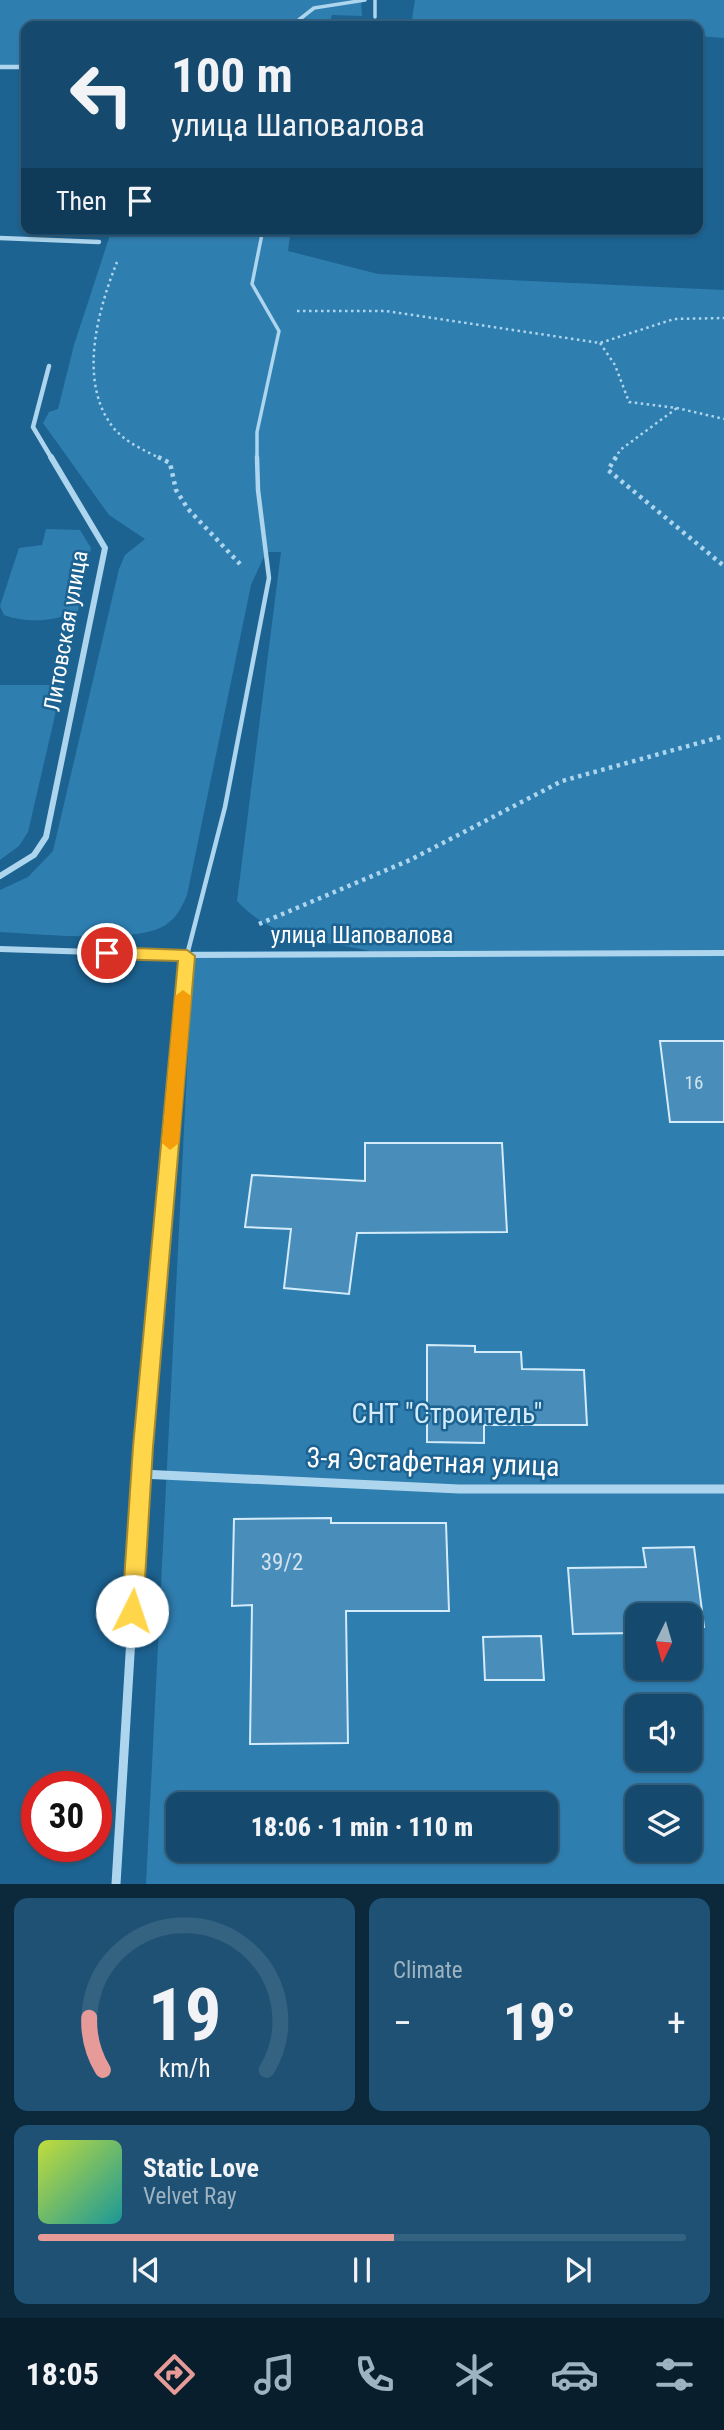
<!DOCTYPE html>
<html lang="en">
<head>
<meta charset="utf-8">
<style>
	:root { --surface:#154a6e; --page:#1e5173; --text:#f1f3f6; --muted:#9db3c2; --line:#346281; --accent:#e69b98 }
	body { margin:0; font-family:"Roboto Condensed",sans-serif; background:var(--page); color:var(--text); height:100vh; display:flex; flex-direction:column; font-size:26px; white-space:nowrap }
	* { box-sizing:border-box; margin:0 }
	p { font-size:23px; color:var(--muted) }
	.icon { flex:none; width:38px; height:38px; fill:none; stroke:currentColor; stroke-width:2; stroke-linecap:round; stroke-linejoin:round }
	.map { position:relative; height:1884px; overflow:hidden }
	.sheet { display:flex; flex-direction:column; gap:14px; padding:14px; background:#0c293c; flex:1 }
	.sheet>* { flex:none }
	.guide { position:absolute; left:21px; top:21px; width:682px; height:214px; border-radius:14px; box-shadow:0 2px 5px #0004,0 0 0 2px var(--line); background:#154a6e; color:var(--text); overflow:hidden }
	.needle { width:46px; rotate:185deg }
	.fabs { position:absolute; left:625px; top:1603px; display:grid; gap:14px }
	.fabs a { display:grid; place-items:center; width:77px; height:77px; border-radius:14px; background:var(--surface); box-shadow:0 2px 5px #0004,0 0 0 2px var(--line); font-size:35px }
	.speed { position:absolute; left:21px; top:1771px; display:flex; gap:14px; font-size:35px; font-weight:700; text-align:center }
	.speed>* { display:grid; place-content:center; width:91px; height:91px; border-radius:50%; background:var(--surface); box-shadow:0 2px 5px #0004,0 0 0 2px var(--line); line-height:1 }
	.speed .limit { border:10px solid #d22; background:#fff; color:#111 }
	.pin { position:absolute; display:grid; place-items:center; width:60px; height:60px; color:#fff; margin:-30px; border:4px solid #fff; border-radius:50%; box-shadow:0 2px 7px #0007 }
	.me { position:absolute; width:77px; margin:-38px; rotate:4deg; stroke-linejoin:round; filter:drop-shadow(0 0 5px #0008) }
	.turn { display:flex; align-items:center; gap:24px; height:147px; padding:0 35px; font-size:32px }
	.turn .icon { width:91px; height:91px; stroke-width:2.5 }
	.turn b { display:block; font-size:49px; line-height:60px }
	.then { display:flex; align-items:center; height:66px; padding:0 35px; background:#0003; gap:14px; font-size:26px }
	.big { font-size:52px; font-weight:800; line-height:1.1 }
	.sheet .widget { flex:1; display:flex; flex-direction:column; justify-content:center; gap:10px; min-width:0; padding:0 24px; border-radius:14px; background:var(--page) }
	.sheet .dial { align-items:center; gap:0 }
	.dial svg { height:182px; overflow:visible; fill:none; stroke:var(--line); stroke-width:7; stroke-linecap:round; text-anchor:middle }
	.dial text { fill:var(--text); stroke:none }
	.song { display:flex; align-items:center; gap:21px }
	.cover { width:84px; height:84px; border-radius:10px; background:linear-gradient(135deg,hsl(70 70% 55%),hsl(180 70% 35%)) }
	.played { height:7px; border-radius:4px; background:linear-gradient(90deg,var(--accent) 55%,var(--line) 55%) }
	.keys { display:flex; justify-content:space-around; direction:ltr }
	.heat { display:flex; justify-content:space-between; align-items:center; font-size:38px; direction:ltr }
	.sheet .tiles { flex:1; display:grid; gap:14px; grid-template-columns:1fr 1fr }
	.widget:last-child { grid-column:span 2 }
	.trip { position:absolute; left:166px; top:1792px; width:392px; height:70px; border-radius:14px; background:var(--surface); box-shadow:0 2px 5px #0004,0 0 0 2px var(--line); font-weight:800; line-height:70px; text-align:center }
	.tabs { display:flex; height:112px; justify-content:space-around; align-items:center; background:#081e2c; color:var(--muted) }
	.tabs .icon { width:49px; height:49px }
	.tabs .on { color:var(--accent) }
	.tabs b { font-size:32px; color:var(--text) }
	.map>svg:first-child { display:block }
</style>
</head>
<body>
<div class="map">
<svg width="724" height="1884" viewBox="0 0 724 1884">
	<rect width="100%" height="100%" fill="#1c6392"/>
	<path fill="#2f7eb0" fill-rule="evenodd" d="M0,0H361L362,16L332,15L329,26H26V67H0Z
		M415,0H724V38L698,36V26H529L412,19Z
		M112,229H291L288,251L378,274L724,290V1884H146L193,951H370C319,939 277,943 237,901L281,552H266L251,585L187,895C181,909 175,921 160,928C127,943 38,934 0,932V890L28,877L53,851L119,569L125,555L145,539L109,515L43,423L49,412L58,409L74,345ZM637,1615H690V1668H637ZM637,1706H690V1759H637ZM637,1797H690V1850H637ZM178,1804H546V1850H178Z
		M46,529L80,530L91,548L78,611C54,621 29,624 4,615L0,606L19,548L42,545Z
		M0,685H62L28,832L19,846L0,860Z"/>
	<path fill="#498ebb" stroke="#d3ebfa" stroke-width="2" d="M660,1041H724V1122H670Z
		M365,1143H502L507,1232L357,1233L349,1294L284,1288L291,1229L245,1227L252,1175L365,1181Z
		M427,1345L475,1346V1352H521L522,1369L584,1370L587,1425H484V1443L427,1442Z
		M331,1518V1523H446L449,1611H346L348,1743L250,1744L252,1605L232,1606L234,1519Z
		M694,1547L704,1627H690V1615H637L635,1633L573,1634L568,1568L646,1567L643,1548Z
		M541,1636L544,1680H485L483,1637Z"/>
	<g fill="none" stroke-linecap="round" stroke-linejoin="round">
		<path stroke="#add5ee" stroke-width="2.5" stroke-dasharray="2.5 3.5" stroke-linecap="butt" d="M117,262C98,310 78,380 112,426C123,441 145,451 162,459
			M297,311H386L600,343L674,319L724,318
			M600,343L615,365L629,402L677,408L724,419
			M615,459L620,450L677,408"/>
		<path stroke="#add5ee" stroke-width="4.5" stroke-dasharray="3.5 4.5" stroke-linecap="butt" d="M158,457L170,463L176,490L188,509L240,564
			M616,457L608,470L724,566
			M259,924L410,860L562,781L724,736"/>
		<path stroke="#add5ee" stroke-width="3.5" d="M375,0V17
			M291,26L314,8L365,0
			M257,459V432L279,331L252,284L263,229"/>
		<path stroke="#add5ee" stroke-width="4.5" d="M187,955L225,807L269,578L258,490L257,457"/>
		<path stroke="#add5ee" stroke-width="4.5" d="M0,67H26
			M0,238L99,242
			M49,366L33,427L52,459"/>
		<path stroke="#add5ee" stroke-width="6" d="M0,876L34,855L46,837L105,548L51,457
			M0,949L187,955L724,953
			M177,1070L187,955"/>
		<path stroke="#add5ee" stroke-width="9" d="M141,1474L459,1489H724
			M116,1884L141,1474L177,1068"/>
	</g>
	<path fill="#ffd54a" stroke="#a68a30" stroke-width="2" d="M107,947L187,950L195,956L153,1447L143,1611L140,1618L132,1620L125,1618L122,1611L133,1447L178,961L107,959L99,953Z"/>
	<path fill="#f59e0b" d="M183,990L191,996L179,1143L170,1150L162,1143L175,996Z"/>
	<g text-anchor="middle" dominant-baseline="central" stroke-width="5" stroke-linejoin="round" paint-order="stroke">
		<g font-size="19" fill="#d2e3ee">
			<text x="694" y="1082">16</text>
		</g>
		<g font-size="23" fill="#fff" stroke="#1c6392">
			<text transform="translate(66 631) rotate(-80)">Литовская улица</text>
			<text x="362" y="935">улица Шаповалова</text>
		</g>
		<g font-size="23" fill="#d2e3ee">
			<text x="282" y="1562">39/2</text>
		</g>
		<g font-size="28" fill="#d3ebfa" stroke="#1c6392">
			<text x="447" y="1413">СНТ "Строитель"</text>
		</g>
		<g font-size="28" fill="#fff" stroke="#1c6392">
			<text transform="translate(433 1462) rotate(2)">3-я Эстафетная улица</text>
		</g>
	</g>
</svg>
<div class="fabs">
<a><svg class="needle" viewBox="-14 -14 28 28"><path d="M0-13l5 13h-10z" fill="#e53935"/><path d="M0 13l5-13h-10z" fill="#9db3c2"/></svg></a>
<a><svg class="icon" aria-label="sound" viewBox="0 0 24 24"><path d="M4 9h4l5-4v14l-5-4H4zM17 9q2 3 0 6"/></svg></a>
<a><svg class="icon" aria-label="layers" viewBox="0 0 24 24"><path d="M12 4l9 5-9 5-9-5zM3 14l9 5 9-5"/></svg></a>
</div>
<div class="speed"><div class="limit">30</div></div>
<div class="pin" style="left:107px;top:953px;background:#d93025"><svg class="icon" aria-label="arrive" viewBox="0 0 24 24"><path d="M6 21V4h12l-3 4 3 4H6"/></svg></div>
<svg class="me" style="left:132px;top:1611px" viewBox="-20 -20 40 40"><circle r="19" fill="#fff"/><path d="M0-13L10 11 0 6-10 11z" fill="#ffd54a"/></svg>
<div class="trip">18:06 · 1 min · 110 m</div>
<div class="guide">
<div class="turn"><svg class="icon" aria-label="left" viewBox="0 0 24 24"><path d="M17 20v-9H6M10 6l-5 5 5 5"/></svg><div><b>100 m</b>улица Шаповалова</div></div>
<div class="then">Then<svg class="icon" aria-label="arrive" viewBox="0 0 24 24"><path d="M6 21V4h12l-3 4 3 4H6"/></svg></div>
</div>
</div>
<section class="sheet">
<div class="tiles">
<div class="widget dial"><svg viewBox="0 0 100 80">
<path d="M14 69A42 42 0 1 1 86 69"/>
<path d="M14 69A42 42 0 0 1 8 46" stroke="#e69b98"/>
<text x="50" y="56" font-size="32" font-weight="700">19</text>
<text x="50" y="72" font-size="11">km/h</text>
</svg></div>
<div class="widget"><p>Climate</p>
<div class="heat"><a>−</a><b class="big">19°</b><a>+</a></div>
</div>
<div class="widget">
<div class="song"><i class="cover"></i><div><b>Static Love</b><p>Velvet Ray</p></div></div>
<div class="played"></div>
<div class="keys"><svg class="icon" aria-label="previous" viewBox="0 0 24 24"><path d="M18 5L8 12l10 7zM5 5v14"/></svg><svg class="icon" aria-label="pause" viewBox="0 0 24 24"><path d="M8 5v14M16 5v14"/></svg><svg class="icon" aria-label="next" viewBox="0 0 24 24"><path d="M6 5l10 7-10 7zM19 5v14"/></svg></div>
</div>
</div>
</section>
<nav class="tabs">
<b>18:05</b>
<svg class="icon on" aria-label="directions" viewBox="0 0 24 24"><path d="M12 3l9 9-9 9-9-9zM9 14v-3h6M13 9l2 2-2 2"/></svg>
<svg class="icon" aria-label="music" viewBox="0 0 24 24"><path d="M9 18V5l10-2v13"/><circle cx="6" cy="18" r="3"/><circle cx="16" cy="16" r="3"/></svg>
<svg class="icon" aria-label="phone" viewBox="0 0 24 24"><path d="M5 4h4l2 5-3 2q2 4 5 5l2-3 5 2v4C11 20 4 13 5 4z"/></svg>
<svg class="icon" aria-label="climate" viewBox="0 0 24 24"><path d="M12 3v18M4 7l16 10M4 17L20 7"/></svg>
<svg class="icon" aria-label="car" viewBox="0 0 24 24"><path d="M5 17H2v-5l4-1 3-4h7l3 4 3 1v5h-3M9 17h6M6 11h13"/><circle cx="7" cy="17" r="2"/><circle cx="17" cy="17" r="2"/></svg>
<svg class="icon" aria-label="filters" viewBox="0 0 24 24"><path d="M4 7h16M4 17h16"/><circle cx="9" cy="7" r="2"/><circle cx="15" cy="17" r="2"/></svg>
</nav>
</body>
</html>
